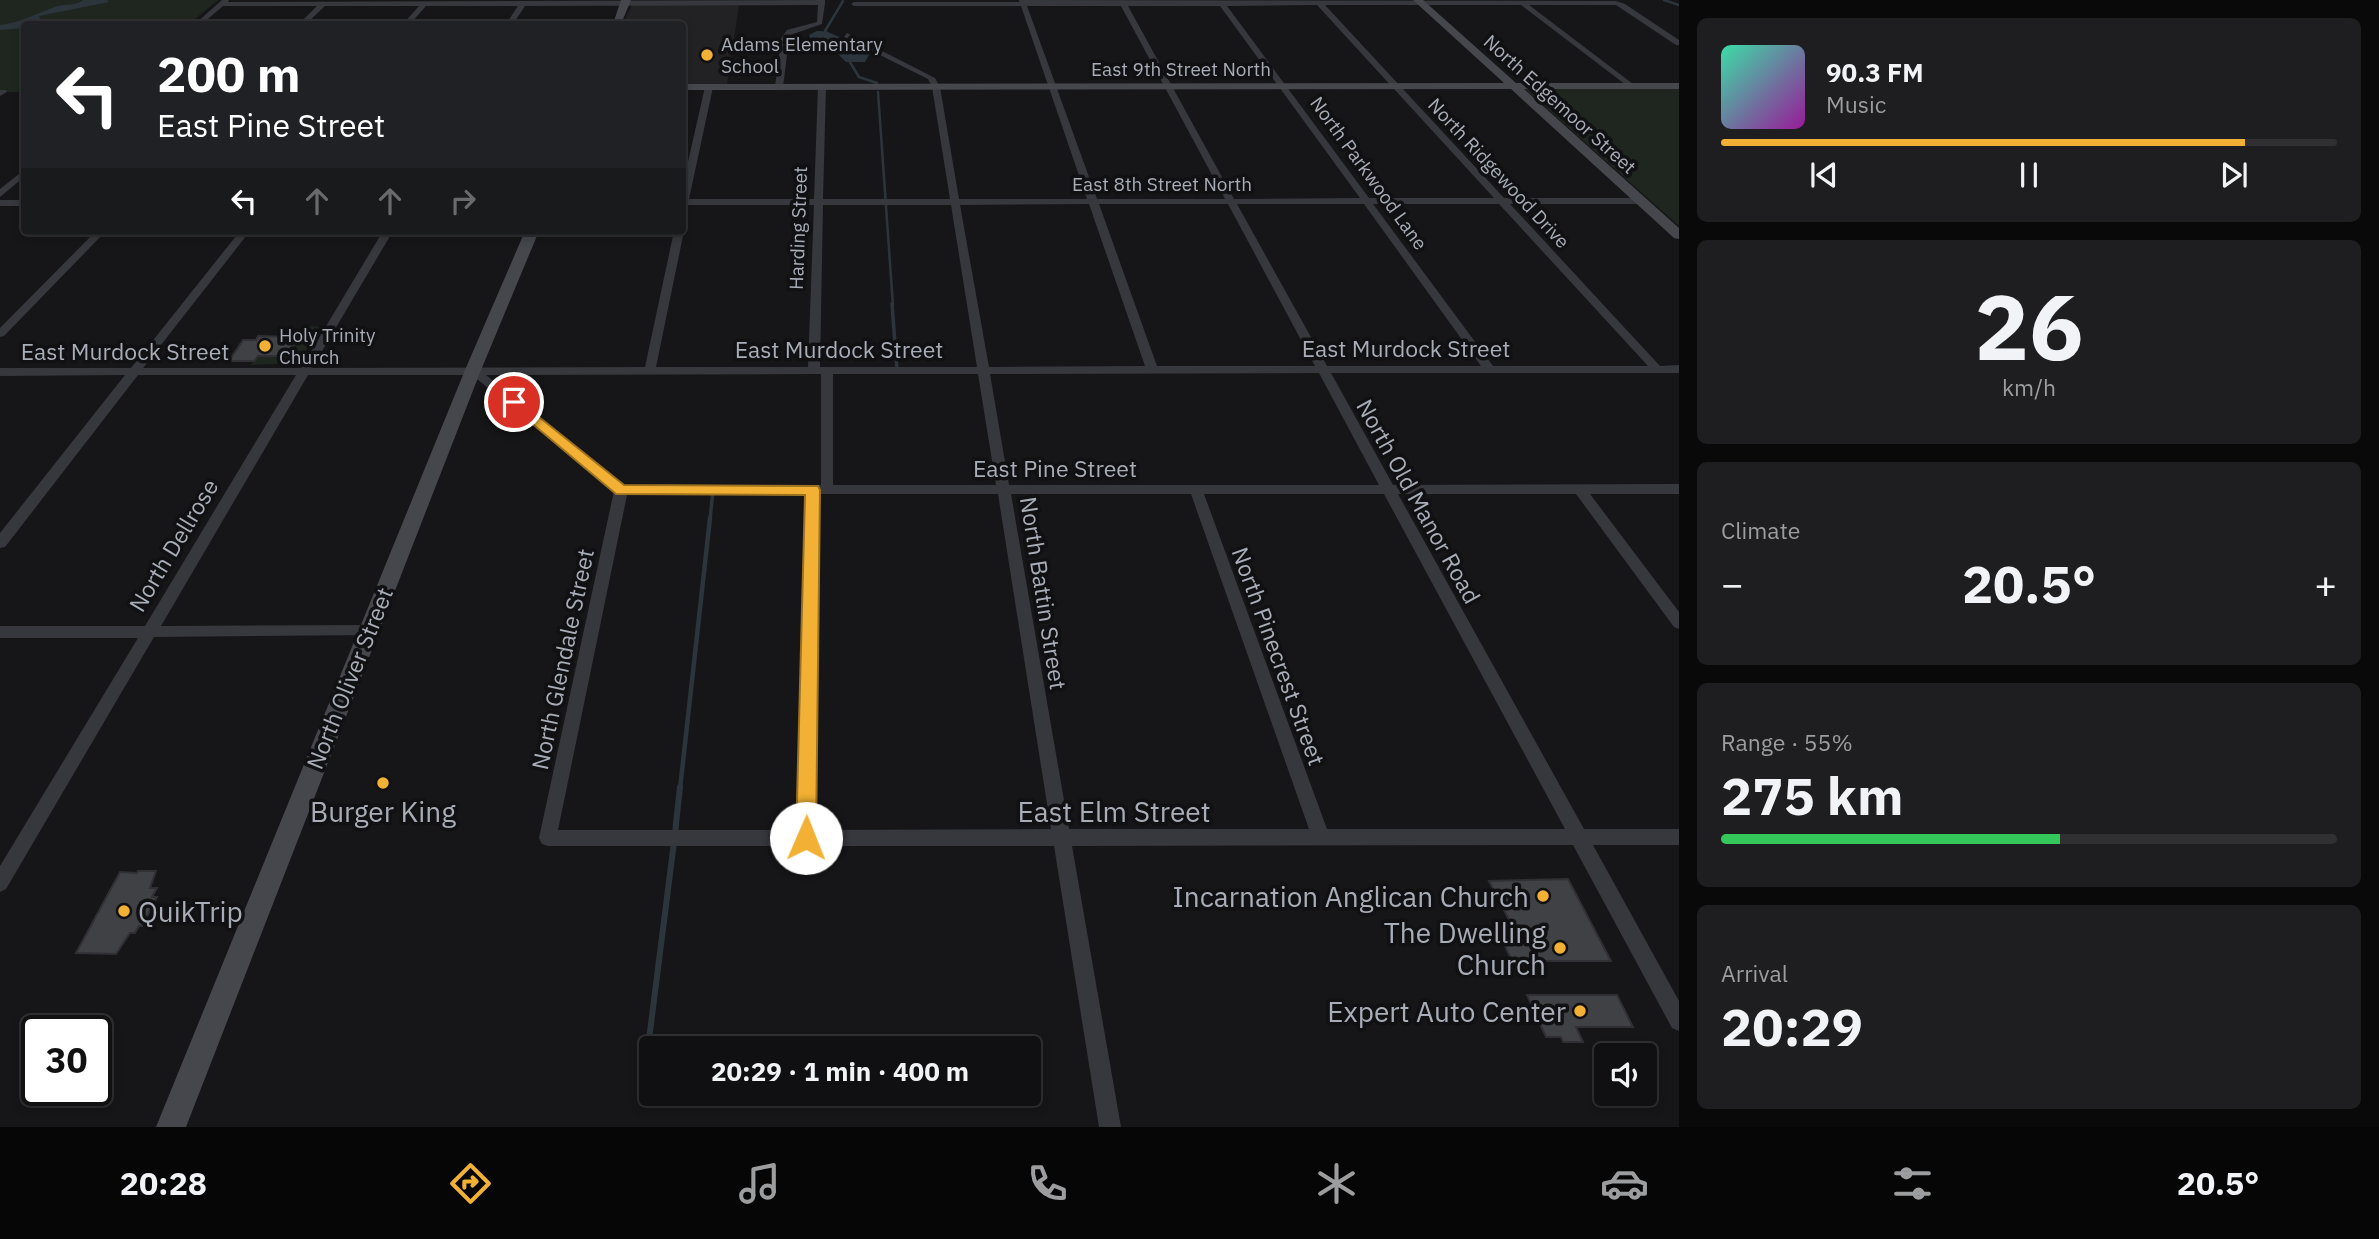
<!DOCTYPE html>
<html lang="en">
<head>
<meta charset="utf-8">
<style>
	:root { --surface:#101012; --page:#1e1e20; --text:#f1f3f6; --muted:#9c9d9f; --line:#303032; --accent:#f2b134 }
	body { margin:0; font-family:"IBM Plex Sans",sans-serif; background:var(--page); color:var(--text); height:100vh; display:flex; flex-direction:column; font-size:26px; white-space:nowrap }
	* { box-sizing:border-box; margin:0 }
	p { font-size:23px; color:var(--muted) }
	.icon { flex:none; width:38px; height:38px; fill:none; stroke:currentColor; stroke-width:2; stroke-linecap:round; stroke-linejoin:round }
	.map { position:relative; flex:1; overflow:hidden }
	.panel { display:flex; flex-direction:column; gap:18px; padding:18px; background:#09090a; width:700px }
	.panel>* { flex:none }
	.guide { position:absolute; left:21px; top:21px; width:665px; height:214px; border-radius:7px; box-shadow:0 4px 10px #0003,0 0 0 2px var(--line); background:#202124; color:#fff; overflow:hidden }
	.controls { position:absolute; left:1594px; top:1043px; display:grid; gap:14px }
	.controls a { display:grid; place-items:center; width:63px; height:63px; border-radius:7px; background:var(--surface); box-shadow:0 4px 10px #0003,0 0 0 2px var(--line); font-size:35px }
	.speed { position:absolute; left:21px; top:1015px; display:flex; gap:14px; font-size:35px; font-weight:700; text-align:center }
	.speed>* { display:grid; place-content:center; width:91px; height:91px; border-radius:50%; background:var(--surface); box-shadow:0 4px 10px #0003,0 0 0 2px var(--line); line-height:1 }
	.speed .limit { border:4px solid #111; border-radius:10px; background:#fff; color:#111 }
	.pin { position:absolute; display:grid; place-items:center; width:60px; height:60px; color:#fff; margin:-30px; border:4px solid #fff; border-radius:50%; box-shadow:0 2px 7px #0007 }
	.me { position:absolute; width:77px; margin:-38px; rotate:1deg; stroke-linejoin:round; filter:drop-shadow(0 0 5px #0008) }
	.turn { display:flex; align-items:center; gap:24px; height:147px; padding:0 21px; font-size:32px }
	.turn .icon { width:91px; height:91px; stroke-width:2.5 }
	.turn b { display:block; font-size:49px; line-height:60px }
	.lanes { display:flex; align-items:center; height:66px; padding:0 21px; background:#0003; justify-content:center; gap:35px; direction:ltr }
	.lanes .off { opacity:.35 }
	.big { font-size:52px; font-weight:700; line-height:1.1 }
	.panel .card { flex:1; display:flex; flex-direction:column; justify-content:center; gap:10px; min-width:0; padding:0 24px; border-radius:10px; background:var(--page) }
	.panel .dial { align-items:center; gap:0 }
	.dial b { font-size:91px; line-height:1 }
	.song { display:flex; align-items:center; gap:21px }
	.cover { width:84px; height:84px; border-radius:10px; background:linear-gradient(135deg,hsl(160 70% 55%),hsl(300 70% 35%)) }
	.played { height:7px; border-radius:4px; background:linear-gradient(90deg,var(--accent) 85%,var(--line) 85%) }
	.keys { display:flex; justify-content:space-around; direction:ltr }
	.heat { display:flex; justify-content:space-between; align-items:center; font-size:38px; direction:ltr }
	.charge { height:10px; border-radius:5px; background:linear-gradient(90deg,#34c759 55%,var(--line) 0) }
	.trip { position:absolute; left:639px; top:1036px; width:402px; height:70px; border-radius:7px; background:var(--surface); box-shadow:0 4px 10px #0003,0 0 0 2px var(--line); font-weight:700; line-height:70px; text-align:center }
	.menu { display:flex; height:112px; justify-content:space-around; align-items:center; background:#060607; color:var(--muted) }
	.menu .icon { width:49px; height:49px }
	.menu .active { color:var(--accent) }
	.menu b { font-size:32px; color:var(--text) }
	main { display:flex; flex:1; min-height:0 }
	.map>svg:first-child { display:block }
</style>
</head>
<body>
<main>
<div class="map">
<svg width="1679" height="1127" viewBox="0 0 1679 1127">
	<rect width="100%" height="100%" fill="#161618"/>
	<path fill="#222225" d="M632,5H739L727,85H683L682,24H623Z"/>
	<path fill="#1e261f" d="M0,0H218L189,24H24V92H0Z
		M1525,89H1679V226Z
		M309,326L321,327L298,363L251,365L258,356C276,356 286,357 296,341L292,340L294,337H302Z"/>
	<path fill="#2c353c" d="M83,0H107L109,2L39,16L41,21L36,24H24V28L0,30V25C22,22 35,14 55,7C65,3 74,7 83,0Z
		M817,31C837,30 852,48 870,53L865,62H846L835,51L811,40L809,35Z"/>
	<g fill="none" stroke-linecap="round" stroke-linejoin="round">
		<path stroke="#2c353c" stroke-width="2.5" d="M1664,0L1679,5
			M827,33L825,31L843,1
			M848,59L859,77L877,83
			M878,92L893,306"/>
		<path stroke="#2c353c" stroke-width="3.5" d="M892,304L897,370
			M710,520L713,490"/>
		<path stroke="#2c353c" stroke-width="4.5" d="M680,789L710,518"/>
		<path stroke="#2c353c" stroke-width="6" d="M675,833L680,787
			M642,1095L674,842"/>
	</g>
	<path fill="#404145" stroke="#303034" stroke-width="2" d="M258,336L294,337L292,340H296L289,352H284L282,356H258L254,361H229L243,340H256Z
		M138,871H156L150,888H157L152,897H157L142,926H139L135,933H130L116,954L76,953L120,872L137,873Z
		M1568,879L1611,961H1512L1504,944L1521,943L1489,881Z
		M1527,995H1617L1633,1027H1576L1583,1042H1563L1561,1037H1546Z"/>
	<g fill="none" stroke-linecap="round" stroke-linejoin="round">
		<path fill="#37383d" fill-rule="evenodd" d="M222,0H229L228,2L825,0V3L822,24L793,34L789,39L783,87L779,89L775,87L781,39L787,30L817,22L818,5L525,6L513,24H506L518,6H426L410,24H403L419,6H325L306,24H299L317,6H223L202,24H195Z
			M1019,0L1616,1L1625,4L1679,40V45H1676L1616,5H1529L1633,84L1634,86L1630,88L1521,5H1325L1504,198H1641L1646,201L1641,204H1510L1660,366L1679,365V373H1331L1393,485L1679,484V494H1590L1679,612V629L1674,627L1576,494H1398L1584,829H1679V845H1593L1679,1001V1031L1672,1028L1573,845L1072,846L1121,1127H1099L1054,846H548L542,844L539,838L614,491L472,375H308L161,626L368,625L373,627L375,631L373,635L154,637L6,889L0,892V866L138,638H0V626H145L296,375H138L5,547L0,548V533L125,375L0,376V368H131L240,231H250L143,368H301L383,231H393L312,368L645,367L674,231H682V229L684,231L656,367H808L814,205H688L687,212L682,215V188L705,87L709,85L713,87L689,199H814L818,87L822,85L826,87L823,199H950L932,87L928,79L844,37L847,33L935,78L940,87L959,199H1087L1021,6H854L851,4L854,2H1019ZM1317,5L1494,198H1369L1227,6ZM1027,6H1121L1225,199H1097ZM1128,6H1220L1360,198L1234,199ZM1089,204L1145,366L989,367L960,205ZM1099,204H1228L1315,366H1157ZM1237,204H1364L1481,366H1327ZM1373,204H1499L1648,366H1493ZM823,205H951L977,367H820ZM1319,373L1379,485H1009L990,374ZM821,374V485H624L486,375ZM833,374H978L996,485H833ZM805,494L797,830H558L627,495ZM818,494H998L1051,829L815,830ZM1011,494H1191L1309,829H1069ZM1204,494H1384L1565,829H1327Z
			M0,90H6L7,92L0,96Z
			M24,170V177L0,197V189Z
			M0,200H24V206H0Z
			M96,231H106L4,336L0,337V328Z"/>
		<path fill="#45474d" fill-rule="evenodd" d="M621,0H631L621,24H613Z
			M1413,0H1423L1516,83H1679V89H1524L1679,228V239L1674,238L1511,89L682,90V84L1504,83Z
			M525,231H539L481,370L186,1127H156L465,370Z"/>
	</g>
	<path fill="#f2b134" stroke="#9d7322" stroke-width="2" d="M514,397L624,485L818,486L820,490L816,838L813,845L806,848L799,845L796,838L805,495L616,494L510,405V399Z"/>
	<g fill="#f2b134" stroke="#111113" stroke-width="2.5">
		<circle cx="707" cy="55" r="7"/>
		<circle cx="265" cy="346" r="7"/>
		<circle cx="383" cy="783" r="7"/>
		<circle cx="1543" cy="896" r="7"/>
		<circle cx="124" cy="911" r="7"/>
		<circle cx="1560" cy="948" r="7"/>
		<circle cx="1580" cy="1011" r="7"/>
	</g>
	<g text-anchor="middle" dominant-baseline="central" stroke-width="7" stroke-linejoin="round" paint-order="stroke">
		<g font-size="19" fill="#a8adb8" stroke="#111113" text-anchor="start">
			<text x="721" y="44">Adams Elementary<tspan x="721" dy="22">School</tspan></text>
			<text x="279" y="335">Holy Trinity<tspan x="279" dy="22">Church</tspan></text>
		</g>
		<g font-size="19" fill="#a8adb8" stroke="#111113">
			<text x="1181" y="69">East 9th Street North</text>
			<text transform="translate(1560 104) rotate(42)">North Edgemoor Street</text>
			<text transform="translate(1369 173) rotate(54)">North Parkwood Lane</text>
			<text transform="translate(1499 173) rotate(47)">North Ridgewood Drive</text>
			<text x="1162" y="184">East 8th Street North</text>
			<text transform="translate(798 228) rotate(-88)">Harding Street</text>
		</g>
		<g font-size="23" fill="#a8adb8" stroke="#111113">
			<text x="1406" y="348">East Murdock Street</text>
			<text x="839" y="349">East Murdock Street</text>
			<text x="125" y="351">East Murdock Street</text>
			<text x="1055" y="468">East Pine Street</text>
			<text transform="translate(1419 501) rotate(61)">North Old Manor Road</text>
			<text transform="translate(173 545) rotate(-59)">North Dellrose</text>
			<text transform="translate(1044 593) rotate(81)">North Battin Street</text>
			<text transform="translate(1279 656) rotate(70)">North Pinecrest Street</text>
			<text transform="translate(562 659) rotate(-78)">North Glendale Street</text>
			<text transform="translate(349 678) rotate(-68)">North Oliver Street</text>
		</g>
		<g font-size="28" fill="#a8adb8" stroke="#111113" text-anchor="end">
			<text x="383" y="811" text-anchor="middle">Burger King</text>
			<text x="1529" y="896">Incarnation Anglican Church</text>
			<text x="138" y="911" text-anchor="start">QuikTrip</text>
			<text x="1546" y="932">The Dwelling<tspan x="1546" dy="32">Church</tspan></text>
			<text x="1566" y="1011">Expert Auto Center</text>
		</g>
		<g font-size="28" fill="#a8adb8" stroke="#111113">
			<text x="1114" y="811">East Elm Street</text>
		</g>
	</g>
</svg>
<div class="controls">
<a><svg class="icon" aria-label="sound" viewBox="0 0 24 24"><path d="M4 9h4l5-4v14l-5-4H4zM17 9q2 3 0 6"/></svg></a>
</div>
<div class="speed"><div class="limit">30</div></div>
<div class="pin" style="left:514px;top:402px;background:#d93025"><svg class="icon" aria-label="arrive" viewBox="0 0 24 24"><path d="M6 21V4h12l-3 4 3 4H6"/></svg></div>
<svg class="me" style="left:806px;top:838px" viewBox="-20 -20 40 40"><circle r="19" fill="#fff"/><path d="M0-13L10 11 0 6-10 11z" fill="#f2b134"/></svg>
<div class="trip">20:29 · 1 min · 400 m</div>
<div class="guide">
<div class="turn"><svg class="icon" aria-label="left" viewBox="0 0 24 24"><path d="M17 20v-9H6M10 6l-5 5 5 5"/></svg><div><b>200 m</b>East Pine Street</div></div>
<div class="lanes"><svg class="icon" aria-label="left" viewBox="0 0 24 24"><path d="M17 20v-9H6M10 6l-5 5 5 5"/></svg><svg class="icon off" aria-label="ahead" viewBox="0 0 24 24"><path d="M12 20V5M6 11l6-6 6 6"/></svg><svg class="icon off" aria-label="ahead" viewBox="0 0 24 24"><path d="M12 20V5M6 11l6-6 6 6"/></svg><svg class="icon off" aria-label="right" viewBox="0 0 24 24"><path d="M7 20v-9h11M14 6l5 5-5 5"/></svg></div>
</div>
</div>
<section class="panel">
<div class="card">
<div class="song"><i class="cover"></i><div><b>90.3 FM</b><p>Music</p></div></div>
<div class="played"></div>
<div class="keys"><svg class="icon" aria-label="previous" viewBox="0 0 24 24"><path d="M18 5L8 12l10 7zM5 5v14"/></svg><svg class="icon" aria-label="pause" viewBox="0 0 24 24"><path d="M8 5v14M16 5v14"/></svg><svg class="icon" aria-label="next" viewBox="0 0 24 24"><path d="M6 5l10 7-10 7zM19 5v14"/></svg></div>
</div>
<div class="card dial"><b>26</b><p>km/h</p></div>
<div class="card"><p>Climate</p>
<div class="heat"><a>−</a><b class="big">20.5°</b><a>+</a></div>
</div>
<div class="card"><p>Range · 55%</p><b class="big">275 km</b><div class="charge"></div></div>
<div class="card"><p>Arrival</p><b class="big">20:29</b></div>
</section>
</main>
<nav class="menu">
<b>20:28</b>
<svg class="icon active" aria-label="directions" viewBox="0 0 24 24"><path d="M12 3l9 9-9 9-9-9zM9 14v-3h6M13 9l2 2-2 2"/></svg>
<svg class="icon" aria-label="music" viewBox="0 0 24 24"><path d="M9 18V5l10-2v13"/><circle cx="6" cy="18" r="3"/><circle cx="16" cy="16" r="3"/></svg>
<svg class="icon" aria-label="phone" viewBox="0 0 24 24"><path d="M5 4h4l2 5-3 2q2 4 5 5l2-3 5 2v4C11 20 4 13 5 4z"/></svg>
<svg class="icon" aria-label="climate" viewBox="0 0 24 24"><path d="M12 3v18M4 7l16 10M4 17L20 7"/></svg>
<svg class="icon" aria-label="car" viewBox="0 0 24 24"><path d="M5 17H2v-5l4-1 3-4h7l3 4 3 1v5h-3M9 17h6M6 11h13"/><circle cx="7" cy="17" r="2"/><circle cx="17" cy="17" r="2"/></svg>
<svg class="icon" aria-label="filters" viewBox="0 0 24 24"><path d="M4 7h16M4 17h16"/><circle cx="9" cy="7" r="2"/><circle cx="15" cy="17" r="2"/></svg>
<b>20.5°</b>
</nav>
</body>
</html>
